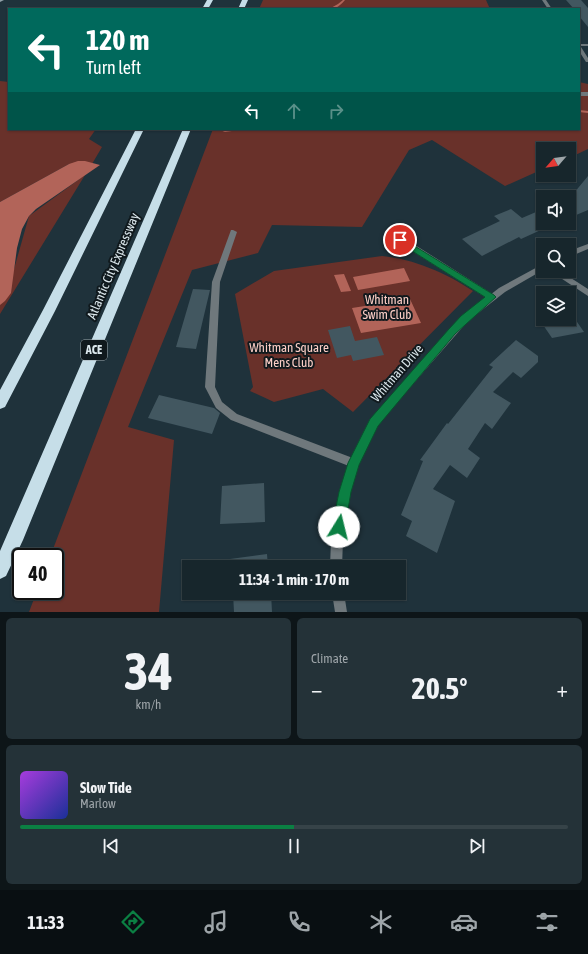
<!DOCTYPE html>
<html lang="en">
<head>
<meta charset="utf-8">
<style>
	:root { --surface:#17262c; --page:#243238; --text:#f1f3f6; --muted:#9ea5a9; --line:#364348; --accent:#0b8043 }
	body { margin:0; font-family:"Asap Condensed",sans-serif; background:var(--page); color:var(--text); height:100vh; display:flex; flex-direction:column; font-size:15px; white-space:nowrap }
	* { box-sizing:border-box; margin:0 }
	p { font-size:13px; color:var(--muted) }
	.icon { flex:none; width:22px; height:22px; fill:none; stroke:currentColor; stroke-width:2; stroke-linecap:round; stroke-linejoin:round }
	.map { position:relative; height:612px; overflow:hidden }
	.details { display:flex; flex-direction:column; gap:6px; padding:6px; background:#0d1518; flex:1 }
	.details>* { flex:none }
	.hud { position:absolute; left:8px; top:8px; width:572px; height:122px; border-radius:0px; box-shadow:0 1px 3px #0004,0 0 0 1px var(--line); background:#00695c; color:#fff; overflow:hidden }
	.needle { width:26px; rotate:242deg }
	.controls { position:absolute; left:536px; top:142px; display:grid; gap:8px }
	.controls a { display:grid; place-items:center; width:40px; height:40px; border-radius:0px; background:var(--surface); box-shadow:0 1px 3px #0004,0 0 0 1px var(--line); font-size:20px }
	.speed { position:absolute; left:12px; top:548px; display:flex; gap:8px; font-size:20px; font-weight:700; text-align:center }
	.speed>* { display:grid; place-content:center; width:52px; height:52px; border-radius:50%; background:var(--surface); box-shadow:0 1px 3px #0004,0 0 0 1px var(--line); line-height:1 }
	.speed .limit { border:2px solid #111; border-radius:6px; background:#fff; color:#111 }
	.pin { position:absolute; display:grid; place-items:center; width:34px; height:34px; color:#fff; margin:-17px; border:2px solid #fff; border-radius:50%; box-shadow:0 1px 4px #0007 }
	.me { position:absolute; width:44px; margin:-22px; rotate:9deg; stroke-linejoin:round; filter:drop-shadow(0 0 3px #0008) }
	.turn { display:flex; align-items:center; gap:14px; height:84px; padding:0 12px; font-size:18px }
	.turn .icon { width:52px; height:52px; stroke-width:2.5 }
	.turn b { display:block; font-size:28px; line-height:34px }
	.lanes { display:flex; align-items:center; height:38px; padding:0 12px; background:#0003; justify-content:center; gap:20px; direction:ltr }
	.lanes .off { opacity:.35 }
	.big { font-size:30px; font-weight:700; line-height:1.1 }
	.details .tile { flex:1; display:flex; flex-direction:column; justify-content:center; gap:6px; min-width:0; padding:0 14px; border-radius:6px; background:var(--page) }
	.details .dial { align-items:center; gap:0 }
	.dial b { font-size:52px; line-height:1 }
	.song { display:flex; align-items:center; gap:12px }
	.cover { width:48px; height:48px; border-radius:6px; background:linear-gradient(135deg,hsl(280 70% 55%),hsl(230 70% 35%)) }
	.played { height:4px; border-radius:2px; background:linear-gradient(90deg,var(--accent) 50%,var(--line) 50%) }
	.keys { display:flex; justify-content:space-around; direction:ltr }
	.heat { display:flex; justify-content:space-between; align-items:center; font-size:22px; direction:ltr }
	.details .tiles { flex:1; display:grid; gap:6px; grid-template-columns:1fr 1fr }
	.tile:last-child { grid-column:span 2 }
	.trip { position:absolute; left:182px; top:560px; width:224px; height:40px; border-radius:0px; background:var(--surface); box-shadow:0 1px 3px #0004,0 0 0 1px var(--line); font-weight:700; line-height:40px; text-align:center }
	.tabs { display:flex; height:64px; justify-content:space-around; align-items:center; background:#090f12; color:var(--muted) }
	.tabs .icon { width:28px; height:28px }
	.tabs .on { color:var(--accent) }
	.tabs b { font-size:18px; color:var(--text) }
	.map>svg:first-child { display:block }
</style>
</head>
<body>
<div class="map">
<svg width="588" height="612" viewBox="0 0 588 612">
	<rect width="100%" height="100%" fill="#1f323b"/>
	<path fill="#69312a" d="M263,0H486L490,9H259Z
		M0,81L9,82V129H96L89,139L102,147L92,164H69L0,202Z
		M579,82L588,84V149L569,158V149H543V169L505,186L432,140L409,150L362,227L272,225L258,253L192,270L128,427L174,440L159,612H29L37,591H55V557H50L213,129H579Z
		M85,175L0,314V302L5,301L29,216Z
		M382,256C414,259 446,273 473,291L353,412L323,389L274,402L250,391L253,387L235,294L274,271Z"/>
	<path fill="#b26459" d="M78,161H85L100,165L36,209L29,216L22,229L17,248L11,293L5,301L0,305V202L69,164Z
		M404,268L410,281L358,290L353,277Z
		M344,274L351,291L341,292L334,275Z
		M410,299L421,323L361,333L352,308Z"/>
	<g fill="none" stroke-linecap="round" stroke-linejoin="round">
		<path fill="#b26459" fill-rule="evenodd" d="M343,0H345C341,5 336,9 329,9L338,4Z
			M579,110L588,111V113L579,112Z
			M217,129L225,130L241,129L239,130L225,132Z"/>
	</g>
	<path fill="#425760" d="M566,0H581L588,8V27L579,16V9H574Z
		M588,176V210L569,218V199Z
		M511,209L522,218L543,209V229L521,239L519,237L482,256L462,239L500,221L494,216Z
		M193,289L210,290L196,349L176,347Z
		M539,319H575L584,332L552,338Z
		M350,326L355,341L377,337L384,355L353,361L351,355L337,358L328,330Z
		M516,340L538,356V362L521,378L513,372L493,392L511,403L492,429L485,423L468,449L480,458L467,478L450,465L433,489L455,501L437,553L406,536L412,521L401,515L423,461L420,460L447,423L448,424L493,367L489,365Z
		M159,395L214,408L220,413L212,434L148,418Z
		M264,483L265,522L220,524L222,486Z
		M267,554L268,567H231L230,559Z
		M233,593H271L272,612H234Z"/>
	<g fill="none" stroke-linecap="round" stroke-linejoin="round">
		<path fill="#6f787c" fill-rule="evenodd" d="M579,92H588V96H579Z
			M231,230H233L237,232L220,282L215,387L222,402L237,414L358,460L359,463L358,466L354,468L231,420L216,408L205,387L212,282Z
			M398,238H404L494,295L495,297L494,299H488L398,242L397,240Z"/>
		<path fill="#6f787c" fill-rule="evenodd" d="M579,44H588V46H579Z
			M550,271H560L588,289V296Z"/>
		<path fill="#6f787c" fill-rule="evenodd" d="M542,0H546L552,9H548Z
			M579,47H581L588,58V62H586L579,51Z
			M588,244V249L569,257V251Z
			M543,264V270L505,292L468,321L377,425L359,464L350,491L343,540L342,567H330L331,540L340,491L349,463L371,419L462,317L499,288Z
			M332,593H344L347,612H335Z"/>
		<path fill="#92a1a8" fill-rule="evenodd" d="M0,0H4L0,2Z"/>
		<path fill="#c6dee8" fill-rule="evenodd" d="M207,0H213L208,9H202Z
			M242,0H248L244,9H238Z
			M136,129H144L55,311L5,407L0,409V390L43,310Z
			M183,129H191L23,540L6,576L0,579V551Z"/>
	</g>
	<path fill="#0b8043" stroke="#07532c" d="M400,237L494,295L496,297L455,334L378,426L359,465L351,492L345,527L343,532L339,534L334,532L332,527L339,492L348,463L370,419L449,329L461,316L485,297L398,242L396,240Z"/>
	<g text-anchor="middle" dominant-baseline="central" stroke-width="4" stroke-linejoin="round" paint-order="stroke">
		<rect fill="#10191d" stroke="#9faaaf" stroke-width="1" x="81" y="340" width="26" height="20" rx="3"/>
		<g font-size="12" font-weight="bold" fill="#dce8ed">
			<text x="94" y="350">ACE</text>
		</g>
		<g font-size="13" fill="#dce8ed" stroke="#10191d">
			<text transform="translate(113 266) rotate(-67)">Atlantic City Expressway</text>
			<text transform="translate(397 373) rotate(-49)">Whitman Drive</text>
		</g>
		<g font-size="13" fill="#fdcfc7" stroke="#10191d">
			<text x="387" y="299">Whitman<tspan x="387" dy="15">Swim Club</tspan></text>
			<text x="289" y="347">Whitman Square<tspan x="289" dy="15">Mens Club</tspan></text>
		</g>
	</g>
</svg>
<div class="controls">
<a><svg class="needle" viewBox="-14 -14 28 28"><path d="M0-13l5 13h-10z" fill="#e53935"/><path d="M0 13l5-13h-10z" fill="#9ea5a9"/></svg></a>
<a><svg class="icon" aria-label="sound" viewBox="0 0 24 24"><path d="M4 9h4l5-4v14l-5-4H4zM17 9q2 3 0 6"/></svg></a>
<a><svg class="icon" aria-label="search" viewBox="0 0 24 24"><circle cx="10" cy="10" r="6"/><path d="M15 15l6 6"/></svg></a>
<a><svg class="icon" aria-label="layers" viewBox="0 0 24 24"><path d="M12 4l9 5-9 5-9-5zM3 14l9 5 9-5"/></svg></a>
</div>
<div class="speed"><div class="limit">40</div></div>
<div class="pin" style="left:400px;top:240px;background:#d93025"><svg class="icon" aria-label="arrive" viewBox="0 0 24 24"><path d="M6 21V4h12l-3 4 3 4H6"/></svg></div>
<svg class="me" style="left:339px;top:527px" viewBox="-20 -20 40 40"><circle r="19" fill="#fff"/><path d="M0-13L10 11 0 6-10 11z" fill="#0b8043"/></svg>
<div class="trip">11:34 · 1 min · 170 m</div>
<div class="hud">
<div class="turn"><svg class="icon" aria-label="left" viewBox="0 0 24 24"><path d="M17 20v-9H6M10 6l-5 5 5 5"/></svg><div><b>120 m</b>Turn left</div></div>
<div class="lanes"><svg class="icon" aria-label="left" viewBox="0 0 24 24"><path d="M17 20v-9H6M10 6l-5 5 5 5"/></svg><svg class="icon off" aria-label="ahead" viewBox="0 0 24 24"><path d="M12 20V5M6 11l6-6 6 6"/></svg><svg class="icon off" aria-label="right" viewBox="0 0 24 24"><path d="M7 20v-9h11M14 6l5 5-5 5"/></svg></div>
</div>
</div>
<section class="details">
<div class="tiles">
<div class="tile dial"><b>34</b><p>km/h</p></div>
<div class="tile"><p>Climate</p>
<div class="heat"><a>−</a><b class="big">20.5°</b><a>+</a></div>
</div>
<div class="tile">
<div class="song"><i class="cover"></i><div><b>Slow Tide</b><p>Marlow</p></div></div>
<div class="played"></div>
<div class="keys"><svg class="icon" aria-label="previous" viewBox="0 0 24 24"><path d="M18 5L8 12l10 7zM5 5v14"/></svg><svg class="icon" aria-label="pause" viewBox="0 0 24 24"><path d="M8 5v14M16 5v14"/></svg><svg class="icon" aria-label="next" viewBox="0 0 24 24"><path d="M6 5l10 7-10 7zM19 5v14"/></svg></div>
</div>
</div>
</section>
<nav class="tabs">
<b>11:33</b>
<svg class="icon on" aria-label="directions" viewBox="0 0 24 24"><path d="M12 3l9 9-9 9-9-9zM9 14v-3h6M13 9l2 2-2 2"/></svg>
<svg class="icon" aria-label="music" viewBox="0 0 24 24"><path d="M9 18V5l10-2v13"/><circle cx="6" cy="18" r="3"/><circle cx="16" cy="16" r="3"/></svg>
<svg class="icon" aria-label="phone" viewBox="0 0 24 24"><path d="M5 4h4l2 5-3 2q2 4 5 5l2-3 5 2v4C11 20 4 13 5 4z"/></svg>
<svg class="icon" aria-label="climate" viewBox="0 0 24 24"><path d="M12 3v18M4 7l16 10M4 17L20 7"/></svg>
<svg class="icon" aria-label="car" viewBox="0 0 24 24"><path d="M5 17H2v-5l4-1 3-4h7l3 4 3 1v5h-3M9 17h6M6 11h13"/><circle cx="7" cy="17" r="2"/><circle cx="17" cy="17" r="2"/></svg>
<svg class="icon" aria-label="filters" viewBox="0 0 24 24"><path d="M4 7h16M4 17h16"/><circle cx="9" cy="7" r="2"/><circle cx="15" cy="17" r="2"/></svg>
</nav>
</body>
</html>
